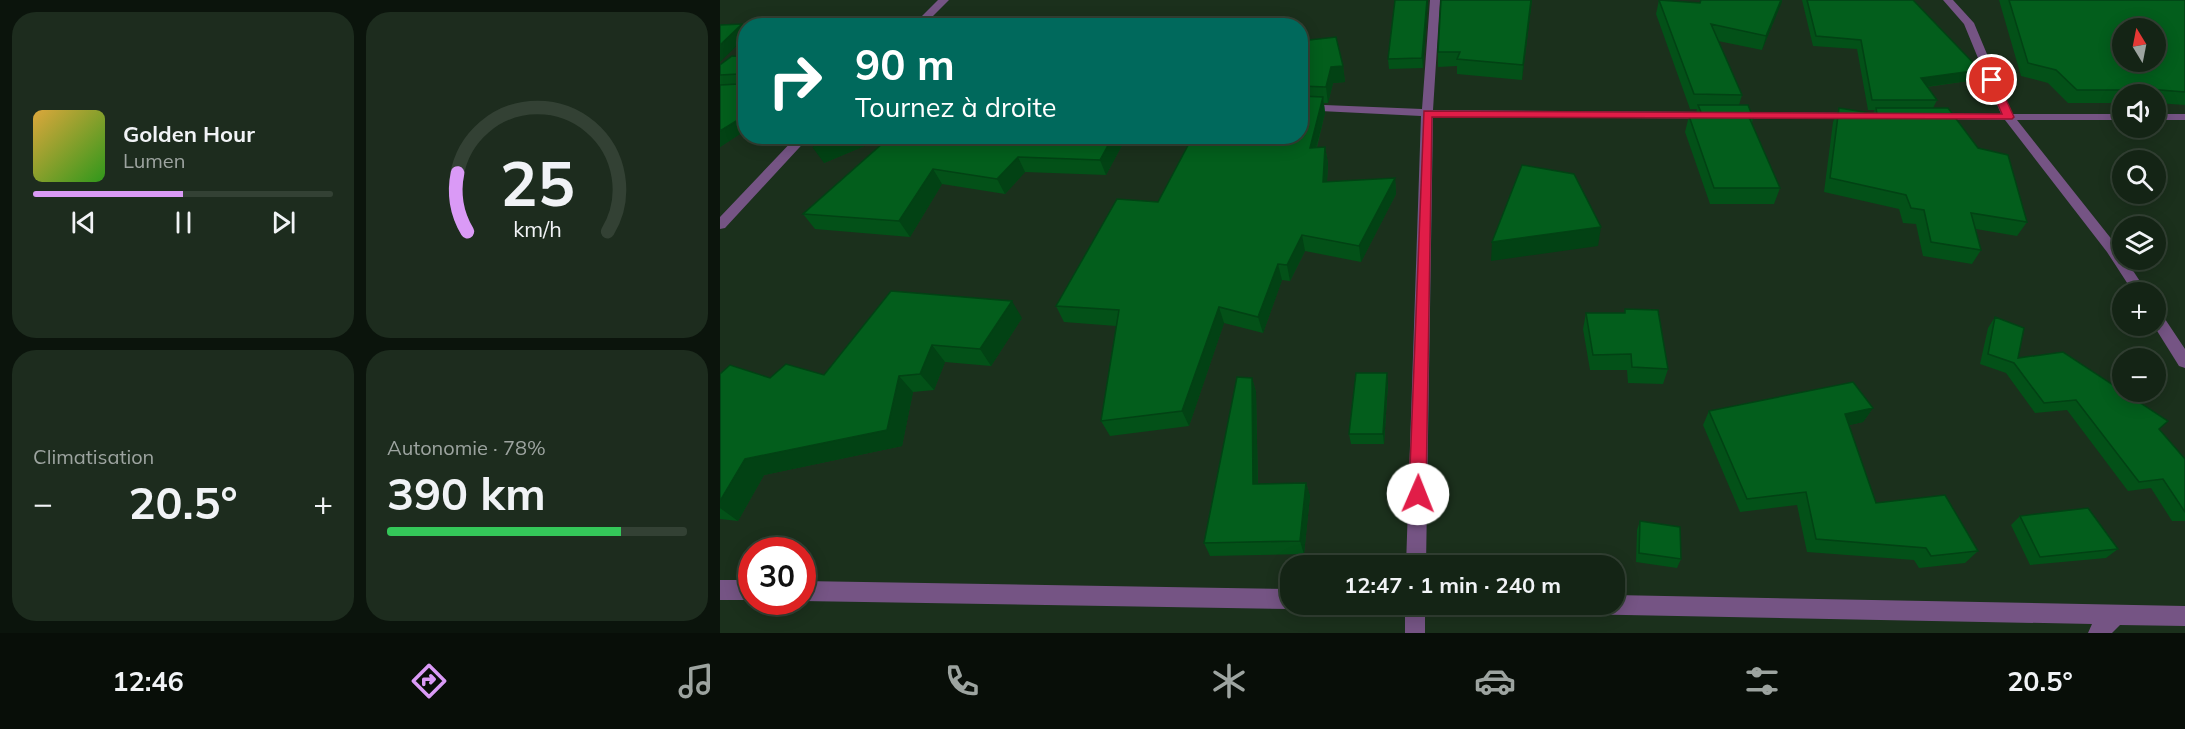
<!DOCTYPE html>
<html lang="fr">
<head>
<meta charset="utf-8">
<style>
	:root { --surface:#142415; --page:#1d2c1e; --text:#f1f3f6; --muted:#9da4a0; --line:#334134; --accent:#da9af6 }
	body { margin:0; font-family:Mulish,sans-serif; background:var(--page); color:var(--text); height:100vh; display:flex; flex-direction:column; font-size:22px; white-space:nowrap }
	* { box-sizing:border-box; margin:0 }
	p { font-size:20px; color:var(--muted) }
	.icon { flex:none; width:33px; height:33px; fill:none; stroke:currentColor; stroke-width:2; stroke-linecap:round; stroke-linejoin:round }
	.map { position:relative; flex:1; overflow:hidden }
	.panel { display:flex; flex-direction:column; gap:12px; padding:12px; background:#0b140c; width:720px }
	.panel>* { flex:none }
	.hud { position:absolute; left:18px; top:18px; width:570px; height:126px; border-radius:24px; box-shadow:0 3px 15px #0003,0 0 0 2px var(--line); background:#00695c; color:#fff; overflow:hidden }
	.needle { width:39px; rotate:350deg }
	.fabs { position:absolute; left:1392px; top:18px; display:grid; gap:12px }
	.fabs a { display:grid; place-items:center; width:54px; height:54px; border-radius:50%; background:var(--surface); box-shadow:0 3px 15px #0003,0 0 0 2px var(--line); font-size:30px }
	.speed { position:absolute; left:18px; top:537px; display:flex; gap:12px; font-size:30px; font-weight:700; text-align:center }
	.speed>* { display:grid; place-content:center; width:78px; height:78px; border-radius:50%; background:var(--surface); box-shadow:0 3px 15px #0003,0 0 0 2px var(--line); line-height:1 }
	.speed .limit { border:9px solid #d22; background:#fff; color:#111 }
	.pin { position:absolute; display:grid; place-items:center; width:51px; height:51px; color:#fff; margin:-26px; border:3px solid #fff; border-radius:50%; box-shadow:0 2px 6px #0007 }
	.me { position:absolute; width:66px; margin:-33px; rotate:1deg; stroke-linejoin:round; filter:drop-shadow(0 0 4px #0008) }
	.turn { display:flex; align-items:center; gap:21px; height:126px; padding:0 18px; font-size:27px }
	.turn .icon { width:78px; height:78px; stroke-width:2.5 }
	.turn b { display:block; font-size:42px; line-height:51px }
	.big { font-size:45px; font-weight:700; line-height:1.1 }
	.panel .card { flex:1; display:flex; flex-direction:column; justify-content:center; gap:9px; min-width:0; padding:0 21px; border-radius:24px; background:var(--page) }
	.panel .dial { align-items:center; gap:0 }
	.dial svg { height:156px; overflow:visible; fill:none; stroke:var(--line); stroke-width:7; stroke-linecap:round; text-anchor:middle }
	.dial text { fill:var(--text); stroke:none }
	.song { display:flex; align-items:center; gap:18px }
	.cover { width:72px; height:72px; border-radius:9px; background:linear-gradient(135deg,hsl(40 70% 55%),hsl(110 70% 35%)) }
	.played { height:6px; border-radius:3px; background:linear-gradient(90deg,var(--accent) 50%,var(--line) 50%) }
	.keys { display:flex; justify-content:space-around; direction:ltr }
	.heat { display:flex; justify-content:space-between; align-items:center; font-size:33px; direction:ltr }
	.charge { height:9px; border-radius:4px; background:linear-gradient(90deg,#34c759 78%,var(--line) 0) }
	.panel .tiles { flex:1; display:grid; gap:12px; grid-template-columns:repeat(2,1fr) }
	.trip { position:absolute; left:560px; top:555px; width:345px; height:60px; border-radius:24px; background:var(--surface); box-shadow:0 3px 15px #0003,0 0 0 2px var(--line); font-weight:700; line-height:60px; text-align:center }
	.tab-bar { display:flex; height:96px; justify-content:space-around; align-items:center; background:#080e08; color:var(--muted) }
	.tab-bar .icon { width:42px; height:42px }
	.tab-bar .active { color:var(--accent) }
	.tab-bar b { font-size:27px; color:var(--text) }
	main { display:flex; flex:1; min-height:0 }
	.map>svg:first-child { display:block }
</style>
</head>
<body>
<main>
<section class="panel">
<div class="tiles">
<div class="card">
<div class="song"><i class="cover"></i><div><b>Golden Hour</b><p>Lumen</p></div></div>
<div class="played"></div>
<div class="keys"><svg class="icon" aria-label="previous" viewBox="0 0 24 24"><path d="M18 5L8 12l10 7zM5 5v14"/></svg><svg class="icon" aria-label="pause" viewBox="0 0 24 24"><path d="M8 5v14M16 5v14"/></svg><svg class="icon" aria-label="next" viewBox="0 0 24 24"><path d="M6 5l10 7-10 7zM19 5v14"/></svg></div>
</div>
<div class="card dial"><svg viewBox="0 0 100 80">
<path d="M14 69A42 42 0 1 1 86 69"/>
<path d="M14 69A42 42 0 0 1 9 39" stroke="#da9af6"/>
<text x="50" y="56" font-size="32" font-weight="700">25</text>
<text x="50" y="72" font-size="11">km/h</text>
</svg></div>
<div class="card"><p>Climatisation</p>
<div class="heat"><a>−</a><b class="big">20.5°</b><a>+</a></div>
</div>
<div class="card"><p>Autonomie · 78%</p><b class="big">390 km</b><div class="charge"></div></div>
</div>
</section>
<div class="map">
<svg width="1465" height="633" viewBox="0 0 1465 633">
	<rect width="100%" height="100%" fill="#1b301c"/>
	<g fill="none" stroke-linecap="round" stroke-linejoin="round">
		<path fill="#755484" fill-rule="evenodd" d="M218,0H229L203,26H192Z
			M710,0H720L713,110L1136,113L1142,116L1136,119L713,117L706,566H686L701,116L580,110V104L702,109Z
			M1223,0H1233L1254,23L1292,114H1402V120H1297L1397,246L1402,254V260H1406L1427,292H1413L1387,252L1285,120L1210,119V115L1214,114H1281L1244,24Z
			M1436,114H1465V120H1436Z
			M77,136H90L5,228L0,229V217Z
			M1436,311L1441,313L1465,349V368L1459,366L1434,326H1436Z
			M0,580H32V600H0Z
			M82,581L570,589V604H578L570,609L82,601Z
			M894,595L1465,606V626L1400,625L1392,633H1368L1372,624L854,614L847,611L844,604H894Z
			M685,604H705V633H685Z"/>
	</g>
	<path fill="#035118" d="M675,0H708L703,68L669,69L668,59Z
		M812,0L802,80L737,74V66L718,67V52Z
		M939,0L980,3L1062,0L1042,50L998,41L1022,95L1019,105L1033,118L1032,123L1060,188L1054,204H990L965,132L969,116L975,117L977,109H970L936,14Z
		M1082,0H1193L1260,70L1255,80L1207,87L1217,100L1213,108L1307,222L1297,236L1256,229L1261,250L1252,264L1203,256L1196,224L1183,223L1179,209L1104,192L1113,122L1119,108L1153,113L1155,110H1148L1137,49L1093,46Z
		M1279,0H1465V105L1436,103V94H1402V103H1348L1328,83L1301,76Z
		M580,41L623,66L625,82L613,83L608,103H604L605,113L597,147H605L608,163L607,182L675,178L676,194L641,262L585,251L570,281L562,280L543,333L504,323L469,426L390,436L381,421L396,326L344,322L336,306L438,202L580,136Z
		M26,57V130L0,147V65Z
		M103,136H407L386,175L305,172L285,194L222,184L190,237L95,229L83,214L159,146H157L154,142L104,163Z
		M905,309L948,369L943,384L908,383L907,370H870L863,329L866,313H904Z
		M1275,317L1298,358L1439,429L1465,459V521H1452L1431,488L1408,491L1347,410L1315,413L1286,373L1260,364L1268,328Z
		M302,318L271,366L225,362L214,390L193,392L182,446L44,475L18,521L0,519V374L50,378L104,375Z
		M532,378L536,392L538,484L586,483L590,496L584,554L490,556L484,543Z
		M668,383L664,444H631L629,434Z
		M1153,408L1143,422L1129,425L1156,503L1258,551L1245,563L1199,568L1194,560L1087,552L1077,505L1020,512L983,425L989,411Z
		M1300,516L1398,549L1386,558L1310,565L1291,525Z
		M920,521L961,559L957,568L916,562L917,530Z"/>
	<path fill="#024214" d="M707,0H708L703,68L702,58Z
		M811,0H812L802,80L803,65Z
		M1061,0H1062V2L1042,50L1046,36Z
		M22,24L26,29V37L0,62V45Z
		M623,66L625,82L613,83L608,103L606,87L611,67Z
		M1260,70L1255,80L1196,88L1201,78Z
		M603,97L605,113L592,164L590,148Z
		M26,115V130L0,147V131Z
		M121,136H151L154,142L104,163L93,148Z
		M393,136H407L386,175L380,160Z
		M605,147L608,163L606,198L603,182Z
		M298,157L305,172L285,194L277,179Z
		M213,169L222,184L190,237L179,221Z
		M675,178L676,194L641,262L639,246Z
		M881,227L878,246L771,261L772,242Z
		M582,235L585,251L570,281L567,265Z
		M558,264L562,280L543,333L538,317Z
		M292,301L302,318L271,366L260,349Z
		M499,307L504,323L469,426L462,411Z
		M212,345L225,362L214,390L200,374Z
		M667,373L668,383L664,444L663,434Z
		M179,376L193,392L182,446L44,475L18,521L0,508V501L25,459Z
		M532,378L536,392L538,497L533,484Z
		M1153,408L1143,422L1117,428L1125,414Z
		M586,483L590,496L584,554L580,541Z"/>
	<path fill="#035e1c" stroke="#024214" stroke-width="1.5" fill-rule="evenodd" d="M675,0H707L702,58L668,59Z
		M721,0H811L803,65L737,59L740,52H718Z
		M939,0L980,3L981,0H1061L1046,36L991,24L1022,95L974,94Z
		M1087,0H1193L1260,70L1201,78L1217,100H1152L1141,40L1096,36Z
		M1289,0H1465V92L1440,90H1357L1336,70L1308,63ZM1402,28H1436V62H1402Z
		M22,24L0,45V25Z
		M616,37L623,66L611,67L606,87L580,86V41Z
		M12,56L26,57V115L0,131V85L19,84L21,82L19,74L0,75V65Z
		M580,96L603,97L590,148L605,147L603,182L675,178L639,246L582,235L567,265L558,264L538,317L499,307L462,411L381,421L399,310L336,306L397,199L438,202L473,136H580Z
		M978,105H1028L1033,118L1029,117L1060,188H994L969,116L983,117Z
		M1119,108L1157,114L1156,108H1228L1258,148L1288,155L1307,222L1251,213L1261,250L1211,242L1204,210L1191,208L1186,195L1110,178Z
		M103,136H121L93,148Z
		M171,136H393L380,160L298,157L277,179L213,169L179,221L83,214Z
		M802,165L854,174L881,227L772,242Z
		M171,291L292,301L260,349L212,345L200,374L179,376L167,430L25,459L0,501V374L10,365L50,378L66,364L104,375Z
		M905,309L938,310L948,369L912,367L911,354L873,355L866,313H905Z
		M1275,317L1304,328L1298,358L1343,352L1448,421L1439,429L1465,459V512L1443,479L1419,482L1356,400L1324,403L1294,363L1268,354Z
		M636,373H667L663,434H629Z
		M517,377L532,378L533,484L586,483L580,541L484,543Z
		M1133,382L1153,408L1125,414L1156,503L1225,495L1258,551L1211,556L1206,548L1096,539L1086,492L1027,499L989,411Z
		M1368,508L1398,549L1320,557L1300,516Z
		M920,521L960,527L961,559L919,553Z"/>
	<path fill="#e11d48" stroke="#92132f" stroke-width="1.5" d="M1272,76L1277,80L1294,117L1292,119L712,117L706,494L703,499L698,501L692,499L689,494L704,111L1282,114L1267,80Z"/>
</svg>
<div class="fabs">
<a><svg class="needle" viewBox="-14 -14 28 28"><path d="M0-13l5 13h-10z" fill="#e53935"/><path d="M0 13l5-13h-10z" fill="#9da4a0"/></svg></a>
<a><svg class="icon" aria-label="sound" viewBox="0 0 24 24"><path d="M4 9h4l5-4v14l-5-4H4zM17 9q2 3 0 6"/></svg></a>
<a><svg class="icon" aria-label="search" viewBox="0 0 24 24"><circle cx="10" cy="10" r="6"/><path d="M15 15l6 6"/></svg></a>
<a><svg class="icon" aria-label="layers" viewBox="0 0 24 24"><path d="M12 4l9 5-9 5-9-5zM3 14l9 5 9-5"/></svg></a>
<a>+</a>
<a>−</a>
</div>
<div class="speed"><div class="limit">30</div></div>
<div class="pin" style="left:1272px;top:80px;background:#d93025"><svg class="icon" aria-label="arrive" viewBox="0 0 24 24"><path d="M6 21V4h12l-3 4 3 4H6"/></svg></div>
<svg class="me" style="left:698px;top:494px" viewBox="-20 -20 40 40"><circle r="19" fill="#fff"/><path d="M0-13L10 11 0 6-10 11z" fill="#e11d48"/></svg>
<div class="trip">12:47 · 1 min · 240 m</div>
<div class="hud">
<div class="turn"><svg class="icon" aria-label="right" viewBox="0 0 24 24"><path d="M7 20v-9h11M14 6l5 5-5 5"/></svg><div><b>90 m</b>Tournez à droite</div></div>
</div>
</div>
</main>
<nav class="tab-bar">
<b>12:46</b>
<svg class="icon active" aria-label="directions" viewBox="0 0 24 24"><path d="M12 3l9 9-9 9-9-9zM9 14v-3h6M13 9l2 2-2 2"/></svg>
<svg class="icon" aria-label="music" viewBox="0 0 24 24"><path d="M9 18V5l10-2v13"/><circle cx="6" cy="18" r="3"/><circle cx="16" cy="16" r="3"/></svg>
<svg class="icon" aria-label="phone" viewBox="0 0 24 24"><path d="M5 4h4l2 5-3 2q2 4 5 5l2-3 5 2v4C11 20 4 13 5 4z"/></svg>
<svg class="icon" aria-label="climate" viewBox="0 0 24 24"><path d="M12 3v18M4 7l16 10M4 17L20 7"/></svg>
<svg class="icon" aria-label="car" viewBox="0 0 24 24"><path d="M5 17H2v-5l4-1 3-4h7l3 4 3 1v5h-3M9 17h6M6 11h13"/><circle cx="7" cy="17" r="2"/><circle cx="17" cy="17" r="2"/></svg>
<svg class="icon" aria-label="filters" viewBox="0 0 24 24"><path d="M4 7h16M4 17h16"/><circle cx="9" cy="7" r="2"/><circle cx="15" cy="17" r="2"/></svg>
<b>20.5°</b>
</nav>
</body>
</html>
